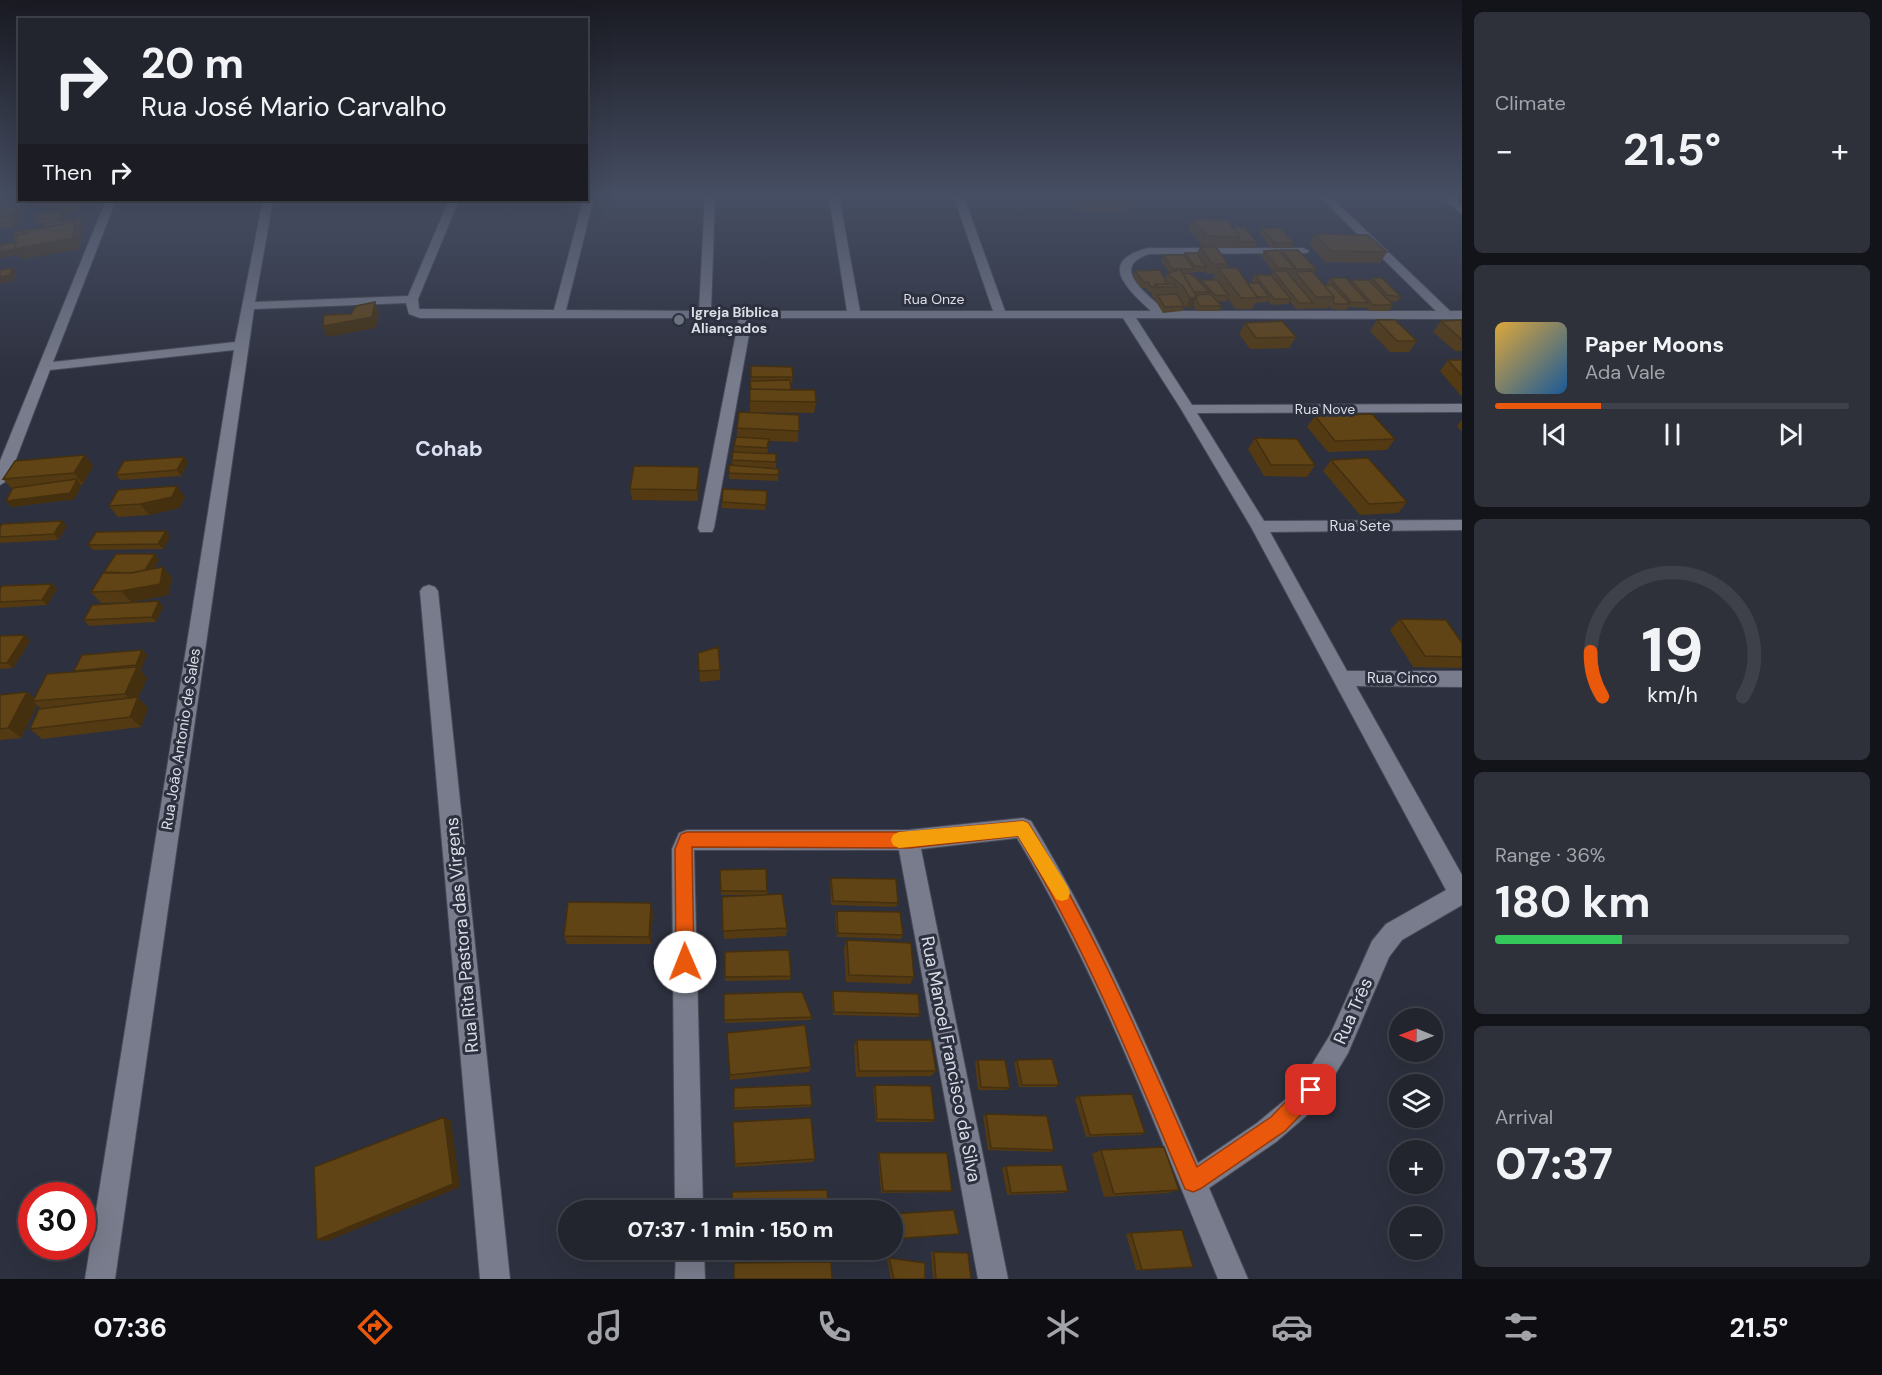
<!DOCTYPE html>
<html lang="en">
<head>
<meta charset="utf-8">
<style>
	:root { --surface:#22242e; --page:#2e303a; --text:#f1f3f6; --muted:#a2a4aa; --line:#3f414a; --accent:#ea580c }
	body { margin:0; font-family:"DM Sans",sans-serif; background:var(--page); color:var(--text); height:100vh; display:flex; flex-direction:column; font-size:22px; white-space:nowrap }
	* { box-sizing:border-box; margin:0 }
	p { font-size:20px; color:var(--muted) }
	.icon { flex:none; width:33px; height:33px; fill:none; stroke:currentColor; stroke-width:2; stroke-linecap:round; stroke-linejoin:round }
	.map { position:relative; flex:1; overflow:hidden }
	.sheet { display:flex; flex-direction:column; gap:12px; padding:12px; background:#131419; width:420px }
	.sheet>* { flex:none }
	.guide { position:absolute; left:18px; top:18px; width:570px; height:183px; border-radius:0px; box-shadow:0 6px 24px #0002,0 0 0 2px var(--line); background:#22242e; color:var(--text); overflow:hidden }
	.needle { width:39px; rotate:271deg }
	.tools { position:absolute; left:1389px; top:1008px; display:grid; gap:12px }
	.tools a { display:grid; place-items:center; width:54px; height:54px; border-radius:50%; background:var(--surface); box-shadow:0 6px 24px #0002,0 0 0 2px var(--line); font-size:30px }
	.speed { position:absolute; left:18px; top:1182px; display:flex; gap:12px; font-size:30px; font-weight:700; text-align:center }
	.speed>* { display:grid; place-content:center; width:78px; height:78px; border-radius:50%; background:var(--surface); box-shadow:0 6px 24px #0002,0 0 0 2px var(--line); line-height:1 }
	.speed .limit { border:9px solid #d22; background:#fff; color:#111 }
	.pin { position:absolute; display:grid; place-items:center; width:51px; height:51px; color:#fff; margin:-26px; border-radius:12px; box-shadow:0 3px 9px #0006 }
	.me { position:absolute; width:66px; margin:-33px; rotate:359deg; stroke-linejoin:round; filter:drop-shadow(0 0 4px #0008) }
	.turn { display:flex; align-items:center; gap:21px; height:126px; padding:0 24px; font-size:27px }
	.turn .icon { width:78px; height:78px; stroke-width:2.5 }
	.turn b { display:block; font-size:42px; line-height:51px }
	.then { display:flex; align-items:center; height:57px; padding:0 24px; background:#0003; gap:12px; font-size:22px }
	.big { font-size:45px; font-weight:700; line-height:1.1 }
	.sheet .card { flex:1; display:flex; flex-direction:column; justify-content:center; gap:9px; min-width:0; padding:0 21px; border-radius:9px; background:var(--page) }
	.sheet .dial { align-items:center; gap:0 }
	.dial svg { height:156px; overflow:visible; fill:none; stroke:var(--line); stroke-width:7; stroke-linecap:round; text-anchor:middle }
	.dial text { fill:var(--text); stroke:none }
	.song { display:flex; align-items:center; gap:18px }
	.cover { width:72px; height:72px; border-radius:9px; background:linear-gradient(135deg,hsl(40 70% 55%),hsl(210 70% 35%)) }
	.played { height:6px; border-radius:3px; background:linear-gradient(90deg,var(--accent) 30%,var(--line) 30%) }
	.keys { display:flex; justify-content:space-around; direction:ltr }
	.heat { display:flex; justify-content:space-between; align-items:center; font-size:33px; direction:ltr }
	.charge { height:9px; border-radius:4px; background:linear-gradient(90deg,#34c759 36%,var(--line) 0) }
	.trip { position:absolute; left:558px; top:1200px; width:345px; height:60px; border-radius:30px; background:var(--surface); box-shadow:0 6px 24px #0002,0 0 0 2px var(--line); font-weight:700; line-height:60px; text-align:center }
	.menu { display:flex; height:96px; justify-content:space-around; align-items:center; background:#0e0e12; color:var(--muted) }
	.menu .icon { width:42px; height:42px }
	.menu .active { color:var(--accent) }
	.menu b { font-size:27px; color:var(--text) }
	main { display:flex; flex:1; min-height:0 }
	.map>svg:first-child { display:block }
</style>
</head>
<body>
<main>
<div class="map">
<svg width="1462" height="1279" viewBox="0 0 1462 1279">
	<rect width="100%" height="100%" fill="#2d303e"/>
	<g fill="none" stroke-linecap="round" stroke-linejoin="round">
		<g stroke="#484b57" stroke-width="2">
			<path id="minor" d="M586,197H594L566,310L699,311L705,197H715L711,311H847L829,197H839L860,311H993L954,197H964L1005,311H1151C1126,288 1097,261 1148,248H1303L1309,251L1307,253L1149,254C1108,268 1148,294 1165,311H1436L1320,197H1331L1450,311H1462V319L1136,318L1192,405L1462,404V412L1197,413L1264,521L1462,520V530L1270,532L1347,671H1462V687L1356,686L1462,875V905L1402,940L1389,957L1348,1053L1321,1098L1305,1117L1276,1142L1209,1188L1248,1279H1218C1157,1130 1100,977 1017,838L921,849L1008,1279H978L899,850H694L703,1210H675L672,849L679,833L687,830H908L1023,818L1031,821C1097,929 1147,1046 1198,1163L1257,1123L1286,1099L1303,1079L1330,1035L1372,941L1386,924L1446,890L1251,527L1181,409L1123,318H752L714,528L712,532H700L698,528L739,318H420L409,314L406,303L254,309L115,1279H85L234,350L50,370L8,480L0,485V461L106,200H116L53,362L235,342L263,200H273L255,302L408,296L449,200H459L418,299L419,309L554,310L583,200H586Z
				M1441,197H1452L1462,206V214Z
				M429,585L435,587L438,591L510,1279H480L420,591L423,587Z
				M676,1250H704L705,1279H675Z"/>
		</g>
		<use href="#minor" fill="#787c8c" fill-rule="evenodd"/>
	</g>
	<path fill="#533a13" fill-rule="evenodd" d="M0,197H5L7,199L4,202L7,206L25,216L15,227L0,228Z
		M1072,197H1127L1130,202L1126,212H1078L1076,202Z
		M88,200L83,205L81,206L82,207L75,213H66L68,216L64,221L84,223L83,230L80,231L81,232L80,249L22,259L18,254L0,258V245L16,242L14,239L43,228L50,223L37,224L33,219L52,211L51,207L36,208L33,203Z
		M1192,219L1232,226L1257,242L1255,248H1237L1236,247L1235,248L1203,247L1188,229Z
		M1261,228L1294,243L1292,248H1271L1259,233Z
		M1315,234L1387,252L1380,263L1325,262L1309,244Z
		M1200,247L1228,264L1226,268L1247,283H1254L1252,280L1255,275L1271,276L1273,271L1261,256L1264,251L1280,252L1281,250L1316,269L1314,273L1324,285H1328L1327,284L1330,278L1350,282L1351,280L1370,281L1372,278L1401,297L1397,302L1389,301L1393,305L1389,311H1370L1366,307L1365,308L1348,307L1346,310L1332,309L1329,306L1328,308L1296,309L1290,301L1288,304L1271,305L1268,300L1267,302L1255,303L1252,309H1235L1228,298L1226,302L1217,301L1222,306L1219,311H1197L1193,304L1192,308H1186L1184,306L1182,311L1163,313L1155,300L1156,298H1153L1151,294L1152,292H1149L1146,288H1141L1133,276L1135,271L1165,280L1167,274L1169,273L1161,261L1164,255H1184L1185,253H1197ZM1205,271L1207,274H1215L1213,279L1214,280H1201L1200,283L1190,274L1193,272H1204Z
		M1377,320L1417,341L1409,352H1390L1370,331Z
		M1462,320V351H1455L1433,332L1441,321Z
		M1245,323L1296,337L1289,348L1250,349L1239,334Z
		M1448,360H1462V397L1440,371Z
		M751,366L793,377L792,383H790L791,390L816,402L814,413L751,412L799,415L798,442L769,441L767,454L776,462V468L732,466L733,452H734V446L737,437V428L750,412V381H751Z
		M1315,416L1395,439L1387,450L1328,452L1307,427Z
		M1462,419V432L1457,426Z
		M1255,438L1315,465L1307,477L1264,476L1248,449Z
		M85,455L93,466L83,484L81,485L75,499L11,507L6,501L12,489L3,479Z
		M1331,460L1407,502L1398,513L1360,515L1323,471Z
		M188,462L181,476L121,480L116,475Z
		M729,465L779,469L778,481L729,479Z
		M699,478L698,501L632,500L630,489Z
		M767,491L765,510L722,508V502Z
		M185,497L179,508L149,515L118,517L109,506Z
		M67,526L58,540L0,543V527Z
		M166,531L170,537L163,549L93,550L88,545Z
		M155,554L159,560L154,569L163,567L172,578L168,595L131,602L101,603L91,592Z
		M52,584L57,589L47,605L0,608V589Z
		M163,607L156,622L89,626L84,620Z
		M1400,619L1462,643V666L1460,668L1413,667L1390,630Z
		M25,635L30,641L13,668L0,669V636Z
		M142,650L147,655L140,670L147,678L138,698L148,708L141,727L42,739L30,729L42,709L37,705L21,738L0,740V695L27,692L34,698L76,672L74,671Z
		M698,653L720,670V680L700,682Z
		M720,870L767,891V895L787,928L786,936L724,939L722,897L762,895H721Z
		M831,878L898,903L896,907L831,905L830,882Z
		M653,911L651,944H567L564,936Z
		M837,911L903,935L901,939L837,937L835,915Z
		M847,940L914,977L910,984L846,982L844,948Z
		M725,952L791,976L790,980L725,981Z
		M833,991L920,1014L918,1017L833,1015L832,995Z
		M724,994L812,1017L811,1020L725,1023Z
		M727,1033L811,1067L809,1072L730,1080Z
		M857,1040L936,1071L931,1076L856,1077L854,1046Z
		M978,1060L1010,1088L1006,1090H978L975,1062Z
		M1017,1060L1059,1085L1055,1087H1019L1014,1063Z
		M875,1085L935,1120L932,1122H876L873,1088Z
		M734,1088L812,1105L811,1107L734,1110Z
		M1079,1096L1145,1133L1140,1135L1086,1137L1075,1099Z
		M986,1114L1054,1150L1050,1152L988,1150L983,1116Z
		M733,1122L815,1159L813,1162L735,1167Z
		M1101,1150L1179,1190L1168,1193L1104,1197L1092,1154Z
		M879,1153L952,1191L950,1192L881,1193L878,1155Z
		M1006,1166L1068,1191L1064,1193L1007,1195L1002,1168Z
		M892,1214L959,1234L892,1240Z
		M1131,1233L1193,1267L1136,1270L1126,1234Z
		M931,1252H934L971,1279H933Z
		M889,1258L925,1279H891L887,1259Z"/>
	<path fill="#44300f" d="M0,197H5L7,199L4,202L8,208L0,216Z
		M80,200H88L83,205Z
		M79,202L82,207L75,213L72,208Z
		M18,206L25,216L15,227L8,216Z
		M65,211L68,216L62,223L59,218Z
		M81,218L84,223L83,230L80,231L81,232L80,249L22,259L18,254L0,258V252L75,222Z
		M13,268L16,273L13,281L0,283V277Z
		M1197,297L1192,308H1186L1190,298Z
		M375,302L379,313L376,328L327,337L323,326L372,317Z
		M85,455L93,466L83,484L74,473Z
		M184,457L188,462L181,476L177,470Z
		M699,467V478L698,501L697,490Z
		M77,479L81,485L75,499L11,507L6,501Z
		M177,486L185,497L179,508L149,515L140,504Z
		M62,521L67,526L58,540L54,534Z
		M166,531L170,537L163,549L158,544Z
		M155,554L159,560L148,578L143,573Z
		M163,567L172,578L168,595L131,602L121,591Z
		M52,584L57,589L47,605L42,600Z
		M159,601L163,607L156,622L152,617Z
		M25,635L30,641L13,668L7,663Z
		M142,650L147,655L141,670L136,665Z
		M137,667L147,678L138,698L148,708L141,727L130,717L135,704L125,694Z
		M27,692L37,701H33L37,705L21,738L8,728Z
		M651,903L653,911L651,944L649,937Z
		M444,1117L451,1121L460,1187L327,1241L317,1240Z"/>
	<path fill="#614416" stroke="#44300f" stroke-width="1.5" d="M1080,197H1127L1130,202H1082Z
		M36,200H81L73,201L79,202L72,208H50L57,202L33,203Z
		M18,206L8,216L0,217V207Z
		M65,211L59,218L33,219L40,212Z
		M81,218L80,225L77,226L75,222L43,228L44,224Z
		M1192,219L1227,220L1240,237L1207,236Z
		M75,222L73,238L15,249L17,235L28,233L29,230Z
		M1232,226L1244,227L1257,242H1239L1238,241L1240,237Z
		M39,228L29,230L28,233L17,235L16,239H14L15,232Z
		M1261,228H1280L1294,243H1274Z
		M1315,234L1368,235L1387,252L1331,251Z
		M15,242L14,249L0,252V245Z
		M1200,247H1216L1228,264H1212Z
		M1278,250L1295,269L1278,268L1264,251Z
		M1281,250H1298L1316,269H1297Z
		M1185,253H1197L1206,267L1195,266Z
		M1164,255H1184L1194,269H1172Z
		M13,268L9,275L0,277V270Z
		M1218,268H1237L1258,298H1241Z
		M1180,269L1197,297L1190,298L1182,285L1167,274Z
		M1160,270L1167,284H1155L1154,287H1151L1148,282H1144L1135,271Z
		M1273,271H1286L1313,303H1299Z
		M1312,271L1334,297H1316L1295,272Z
		M1189,273L1196,278L1209,292H1194L1183,274Z
		M1255,275H1271L1291,299H1274Z
		M1330,278H1346L1368,303L1351,302Z
		M1372,278H1382L1401,297L1387,295Z
		M1201,280H1217L1229,296L1215,295Z
		M1351,280H1369L1393,305H1373Z
		M1247,283H1259L1269,297H1257Z
		M1155,284H1174L1177,287H1157Z
		M1324,285H1332L1350,304H1335L1333,301L1334,297Z
		M1177,294L1184,306L1165,307L1157,295Z
		M1210,294L1222,306H1200L1196,299L1197,297L1196,295Z
		M375,302L372,317L323,326L324,315L351,314L356,306Z
		M1377,320H1395L1417,341H1397Z
		M1462,320V340L1441,321Z
		M1282,321L1296,337L1256,338L1245,323Z
		M1448,360H1462V376Z
		M751,366L792,367L793,377H751Z
		M790,380L791,390L751,389L750,381Z
		M750,389L815,390L816,402L750,401Z
		M739,412L799,415V431L737,428Z
		M1372,414L1395,439L1335,441L1315,416Z
		M736,437L769,439L767,448L734,446Z
		M1255,438L1297,439L1315,465H1271Z
		M733,452L776,454V462L732,460Z
		M85,455L74,473L3,479L15,461Z
		M184,457L177,470L116,475L124,461Z
		M1368,458L1407,502L1369,504L1331,460Z
		M729,465L779,469L778,475L729,473Z
		M634,466L699,467L697,490L630,489Z
		M77,479L70,493L6,501L13,488Z
		M177,486L172,497L140,504L109,506L118,490Z
		M723,489L767,491L766,505L722,502Z
		M62,521L54,534L0,537V527L2,524Z
		M166,531L158,544L88,545L96,532Z
		M116,554H155L145,570L132,573L104,572Z
		M163,567L160,584L121,591L91,592L103,573H130Z
		M52,584L42,600L0,602V589L2,586Z
		M159,601L152,617L84,620L92,605Z
		M1400,619L1446,620L1462,643V657L1425,656Z
		M25,635L7,663H0V636Z
		M718,647L720,670L699,671L698,653Z
		M142,650L136,665L74,671L82,655Z
		M137,667L125,694L33,701L47,674Z
		M27,692L8,728L0,729V695Z
		M138,697L130,717L30,729L39,709Z
		M766,869L767,891H721L720,870Z
		M831,878L896,879L898,903L833,901Z
		M782,894L787,928L723,931L722,897Z
		M568,902L651,903L649,937L564,936Z
		M837,911L900,912L903,935L838,933Z
		M847,940L911,943L914,977L849,975Z
		M789,950L791,976L725,977V952Z
		M833,991L918,994L920,1014L834,1012Z
		M802,992L812,1017L724,1020V994Z
		M805,1025L811,1067L730,1075L727,1033Z
		M857,1040H931L936,1071H859Z
		M1052,1059L1059,1085H1022L1017,1060Z
		M978,1060H1005L1010,1088L981,1087Z
		M810,1085L812,1105L734,1108V1088Z
		M875,1085L931,1086L935,1120L877,1119Z
		M1132,1094L1145,1133L1090,1135L1079,1096Z
		M986,1114L1047,1116L1054,1150L991,1148Z
		M444,1117L453,1184L317,1240L314,1167Z
		M811,1118L815,1159L735,1164L733,1122Z
		M1164,1147L1179,1190L1114,1194L1101,1150Z
		M879,1153H947L952,1191H883Z
		M1062,1165L1068,1191L1011,1193L1006,1166Z
		M827,1190L829,1210H733L732,1192Z
		M954,1210L959,1234L892,1239V1214Z
		M1182,1230L1193,1267L1142,1270L1131,1233Z
		M934,1252L968,1253L971,1279H936Z
		M889,1258L925,1263V1279H894Z
		M831,1262L832,1279H734V1263Z"/>
	<linearGradient id="sky" x2="0" y2="1"><stop stop-color="#191a22"/><stop offset="0.52" stop-color="#464e63"/><stop offset="1" stop-color="#464e63" stop-opacity="0"/></linearGradient>
	<rect width="1462" height="376" fill="url(#sky)"/>
	<path fill="#ea580c" stroke="#983908" stroke-width="1.5" d="M1023,821L1028,823C1096,932 1145,1049 1197,1167L1271,1117L1304,1083L1311,1080L1318,1083L1320,1090L1318,1097L1285,1131L1200,1189L1193,1192L1185,1189C1135,1069 1086,948 1018,836L909,848L692,847L694,962L692,968L685,971L679,968L676,962L675,849L681,834L687,832H909Z"/>
	<path fill="#f59e0b" d="M1023,821L1028,823L1068,887L1070,893L1068,899L1062,901L1056,899L1018,836L899,848L893,845L891,840L893,835L899,832Z"/>
	<circle fill="#6b7280" stroke="#2d303e" stroke-width="2" cx="679" cy="320" r="6"/>
	<g text-anchor="middle" dominant-baseline="central" stroke-width="6" stroke-linejoin="round" paint-order="stroke">
		<g font-size="14" fill="#dbdee7" stroke="#2d303e">
			<text x="934" y="299">Rua Onze</text>
			<text x="1325" y="409">Rua Nove</text>
		</g>
		<g font-size="14" font-weight="bold" fill="#dbdee7" stroke="#2d303e" text-anchor="start">
			<text x="691" y="312">Igreja Bíblica<tspan x="691" dy="16">Aliançados</tspan></text>
		</g>
		<g font-size="15" fill="#dbdee7" stroke="#2d303e">
			<text x="1360" y="526">Rua Sete</text>
			<text x="1402" y="678">Rua Cinco</text>
			<text transform="translate(181 739) rotate(-81)">Rua João Antonio de Sales</text>
		</g>
		<g font-size="18" fill="#dbdee7" stroke="#2d303e">
			<text transform="translate(462 935) rotate(-95)">Rua Rita Pastora das Virgens</text>
			<text transform="translate(1353 1011) rotate(-66)">Rua Três</text>
			<text transform="translate(951 1059) rotate(79)">Rua Manoel Francisco da Silva</text>
		</g>
		<g font-size="21" font-weight="bold" fill="#dbe0f2" stroke="#2d303e">
			<text x="449" y="449">Cohab</text>
		</g>
	</g>
</svg>
<div class="tools">
<a><svg class="needle" viewBox="-14 -14 28 28"><path d="M0-13l5 13h-10z" fill="#e53935"/><path d="M0 13l5-13h-10z" fill="#a2a4aa"/></svg></a>
<a><svg class="icon" aria-label="layers" viewBox="0 0 24 24"><path d="M12 4l9 5-9 5-9-5zM3 14l9 5 9-5"/></svg></a>
<a>+</a>
<a>−</a>
</div>
<div class="speed"><div class="limit">30</div></div>
<div class="pin" style="left:1311px;top:1090px;background:#d93025"><svg class="icon" aria-label="arrive" viewBox="0 0 24 24"><path d="M6 21V4h12l-3 4 3 4H6"/></svg></div>
<svg class="me" style="left:685px;top:962px" viewBox="-20 -20 40 40"><circle r="19" fill="#fff"/><path d="M0-13L10 11 0 6-10 11z" fill="#ea580c"/></svg>
<div class="trip">07:37 · 1 min · 150 m</div>
<div class="guide">
<div class="turn"><svg class="icon" aria-label="right" viewBox="0 0 24 24"><path d="M7 20v-9h11M14 6l5 5-5 5"/></svg><div><b>20 m</b>Rua José Mario Carvalho</div></div>
<div class="then">Then<svg class="icon" aria-label="right" viewBox="0 0 24 24"><path d="M7 20v-9h11M14 6l5 5-5 5"/></svg></div>
</div>
</div>
<section class="sheet">
<div class="card"><p>Climate</p>
<div class="heat"><a>−</a><b class="big">21.5°</b><a>+</a></div>
</div>
<div class="card">
<div class="song"><i class="cover"></i><div><b>Paper Moons</b><p>Ada Vale</p></div></div>
<div class="played"></div>
<div class="keys"><svg class="icon" aria-label="previous" viewBox="0 0 24 24"><path d="M18 5L8 12l10 7zM5 5v14"/></svg><svg class="icon" aria-label="pause" viewBox="0 0 24 24"><path d="M8 5v14M16 5v14"/></svg><svg class="icon" aria-label="next" viewBox="0 0 24 24"><path d="M6 5l10 7-10 7zM19 5v14"/></svg></div>
</div>
<div class="card dial"><svg viewBox="0 0 100 80">
<path d="M14 69A42 42 0 1 1 86 69"/>
<path d="M14 69A42 42 0 0 1 8 46" stroke="#ea580c"/>
<text x="50" y="56" font-size="32" font-weight="700">19</text>
<text x="50" y="72" font-size="11">km/h</text>
</svg></div>
<div class="card"><p>Range · 36%</p><b class="big">180 km</b><div class="charge"></div></div>
<div class="card"><p>Arrival</p><b class="big">07:37</b></div>
</section>
</main>
<nav class="menu">
<b>07:36</b>
<svg class="icon active" aria-label="directions" viewBox="0 0 24 24"><path d="M12 3l9 9-9 9-9-9zM9 14v-3h6M13 9l2 2-2 2"/></svg>
<svg class="icon" aria-label="music" viewBox="0 0 24 24"><path d="M9 18V5l10-2v13"/><circle cx="6" cy="18" r="3"/><circle cx="16" cy="16" r="3"/></svg>
<svg class="icon" aria-label="phone" viewBox="0 0 24 24"><path d="M5 4h4l2 5-3 2q2 4 5 5l2-3 5 2v4C11 20 4 13 5 4z"/></svg>
<svg class="icon" aria-label="climate" viewBox="0 0 24 24"><path d="M12 3v18M4 7l16 10M4 17L20 7"/></svg>
<svg class="icon" aria-label="car" viewBox="0 0 24 24"><path d="M5 17H2v-5l4-1 3-4h7l3 4 3 1v5h-3M9 17h6M6 11h13"/><circle cx="7" cy="17" r="2"/><circle cx="17" cy="17" r="2"/></svg>
<svg class="icon" aria-label="filters" viewBox="0 0 24 24"><path d="M4 7h16M4 17h16"/><circle cx="9" cy="7" r="2"/><circle cx="15" cy="17" r="2"/></svg>
<b>21.5°</b>
</nav>
</body>
</html>
